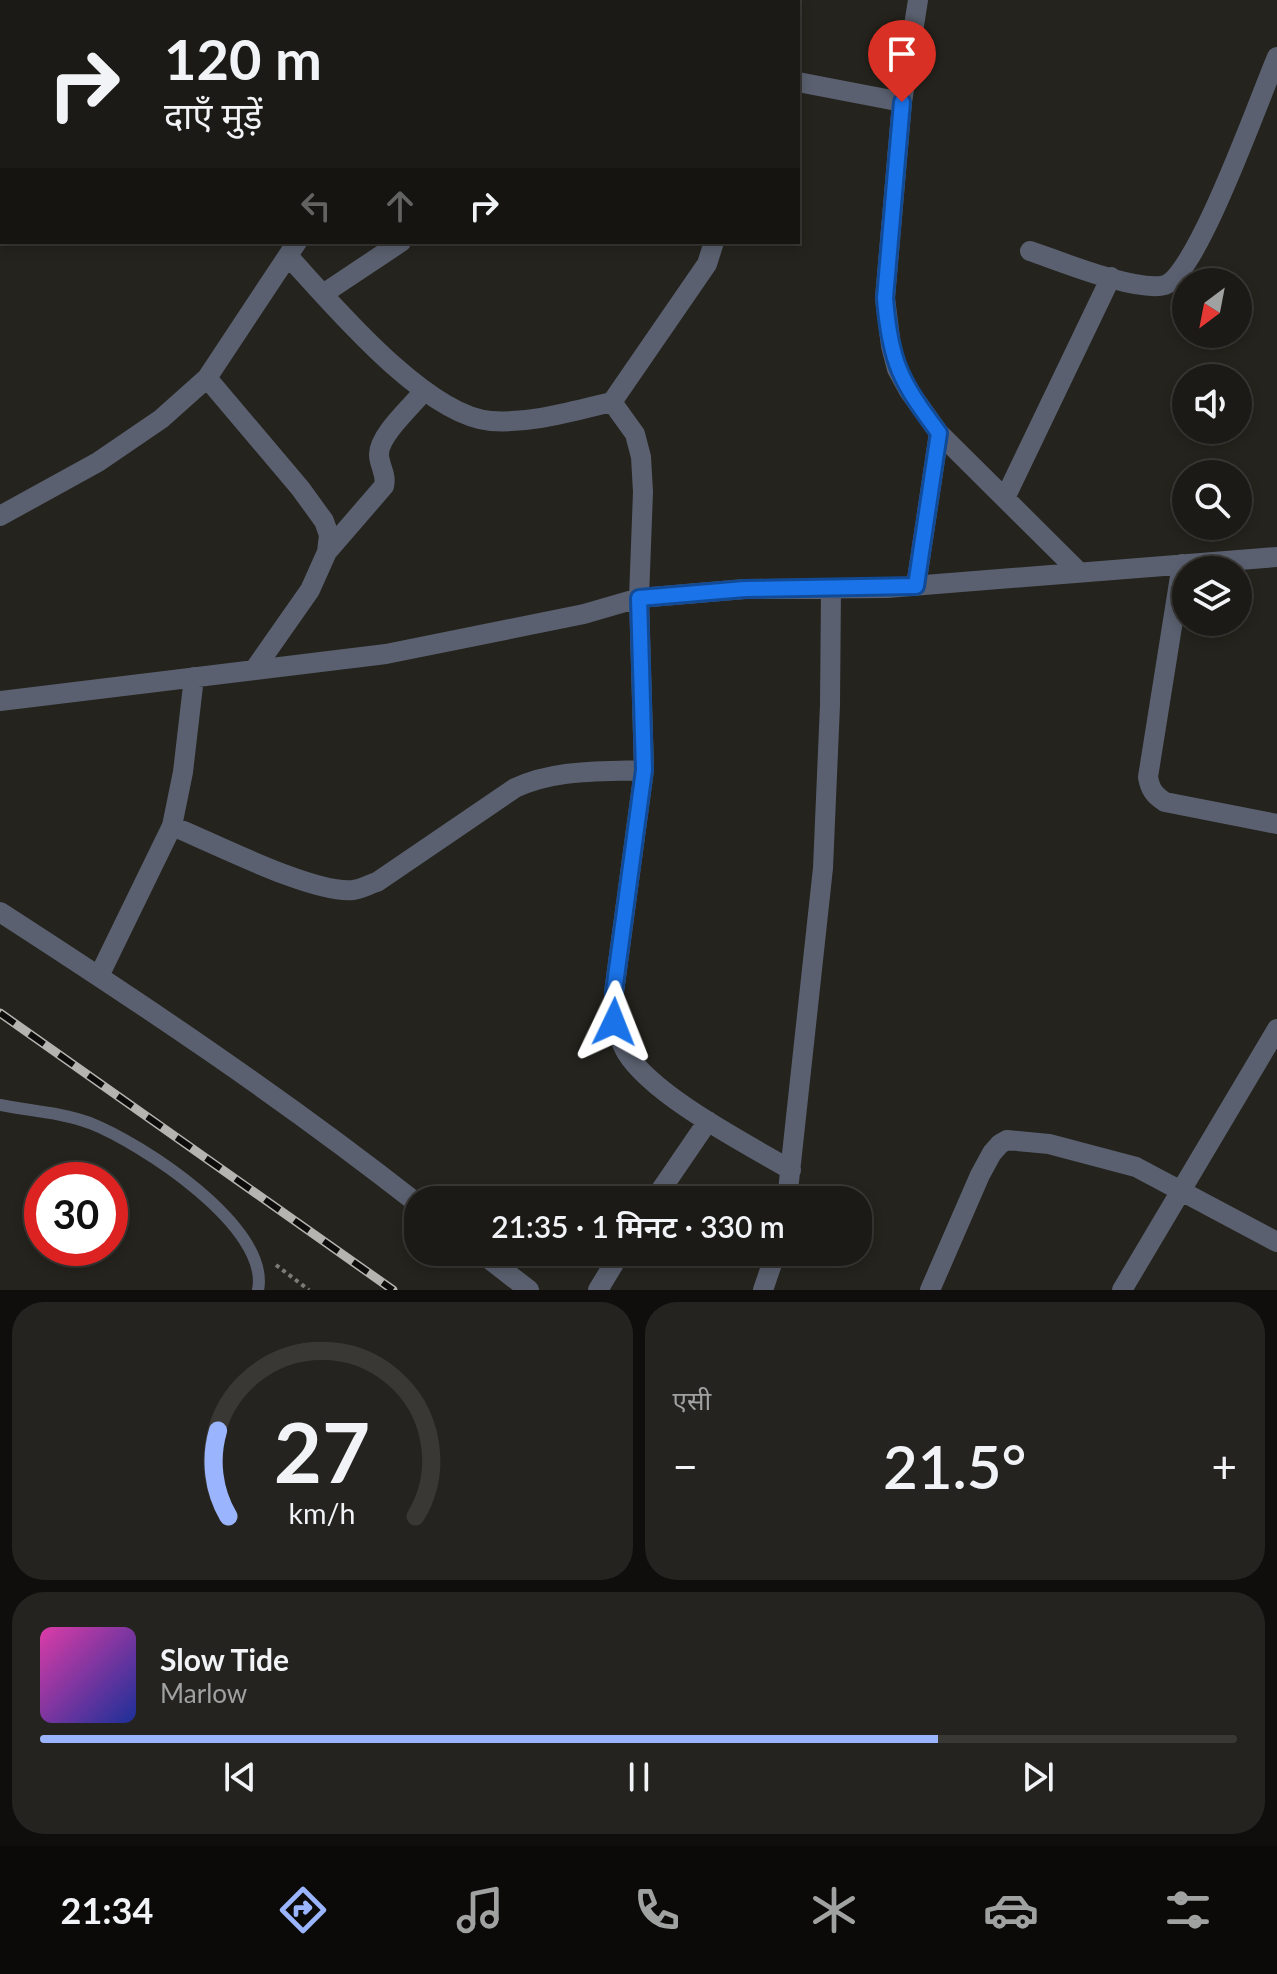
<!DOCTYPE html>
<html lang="hi">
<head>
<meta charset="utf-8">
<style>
	:root { --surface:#1b1a16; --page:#24231f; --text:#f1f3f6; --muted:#a0a1a1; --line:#393835; --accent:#9ab5fd }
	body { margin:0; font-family:Lato,"Noto Sans Devanagari",sans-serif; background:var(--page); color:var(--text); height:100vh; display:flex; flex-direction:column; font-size:30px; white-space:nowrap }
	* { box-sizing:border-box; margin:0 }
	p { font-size:26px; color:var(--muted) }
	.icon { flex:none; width:44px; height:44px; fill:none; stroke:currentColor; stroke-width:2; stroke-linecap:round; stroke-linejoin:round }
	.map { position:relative; height:1290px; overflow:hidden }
	.panel { display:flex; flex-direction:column; gap:12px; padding:12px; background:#0f0e0c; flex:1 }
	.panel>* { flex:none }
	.top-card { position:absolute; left:0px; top:0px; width:800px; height:244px; box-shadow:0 4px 12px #0003,0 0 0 2px var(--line); background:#1b1a16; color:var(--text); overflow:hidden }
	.needle { width:52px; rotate:212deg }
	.buttons { position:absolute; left:1172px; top:268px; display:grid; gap:16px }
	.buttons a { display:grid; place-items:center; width:80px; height:80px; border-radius:50%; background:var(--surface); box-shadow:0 4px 12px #0003,0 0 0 2px var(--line); font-size:40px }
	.speed { position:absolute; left:24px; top:1162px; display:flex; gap:16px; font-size:40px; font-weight:700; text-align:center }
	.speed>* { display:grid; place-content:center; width:104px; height:104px; border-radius:50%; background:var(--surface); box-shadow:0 4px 12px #0003,0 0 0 2px var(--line); line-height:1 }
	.speed .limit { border:12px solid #d22; background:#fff; color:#111 }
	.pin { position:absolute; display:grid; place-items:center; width:68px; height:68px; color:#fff; margin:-82px -34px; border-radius:50% 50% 50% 0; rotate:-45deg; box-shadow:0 0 8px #0007 }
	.pin .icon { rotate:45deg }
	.me { position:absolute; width:88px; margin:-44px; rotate:2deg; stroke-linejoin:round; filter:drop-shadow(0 0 6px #0008) }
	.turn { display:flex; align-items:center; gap:28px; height:168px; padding:0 32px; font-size:36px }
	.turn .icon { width:104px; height:104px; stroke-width:2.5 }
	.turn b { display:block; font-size:56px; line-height:68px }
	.lanes { display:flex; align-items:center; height:76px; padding:0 32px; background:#0003; justify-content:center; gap:40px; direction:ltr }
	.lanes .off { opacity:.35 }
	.big { font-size:60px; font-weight:600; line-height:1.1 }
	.panel .card { flex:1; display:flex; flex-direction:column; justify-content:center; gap:12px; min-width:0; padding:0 28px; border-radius:32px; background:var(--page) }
	.panel .dial { align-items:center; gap:0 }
	.dial svg { height:208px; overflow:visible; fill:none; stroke:var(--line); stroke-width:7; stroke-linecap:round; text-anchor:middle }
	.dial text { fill:var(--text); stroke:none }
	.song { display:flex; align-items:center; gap:24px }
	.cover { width:96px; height:96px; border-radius:12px; background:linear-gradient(135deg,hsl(320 70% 55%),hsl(230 70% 35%)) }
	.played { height:8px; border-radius:4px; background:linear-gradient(90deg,var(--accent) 75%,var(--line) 75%) }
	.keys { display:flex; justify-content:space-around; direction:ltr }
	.heat { display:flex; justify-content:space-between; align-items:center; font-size:44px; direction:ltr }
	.panel .tiles { flex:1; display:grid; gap:12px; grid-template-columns:1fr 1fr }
	.card:last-child { grid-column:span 2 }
	.trip { position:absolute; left:404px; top:1186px; width:468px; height:80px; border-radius:32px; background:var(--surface); box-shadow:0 4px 12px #0003,0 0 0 2px var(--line); font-weight:600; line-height:80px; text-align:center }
	.tabs { display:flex; height:128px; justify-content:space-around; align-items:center; background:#0b0a09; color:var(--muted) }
	.tabs .icon { width:56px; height:56px }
	.tabs .current { color:var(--accent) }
	.tabs b { font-size:36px; color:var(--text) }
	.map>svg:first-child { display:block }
</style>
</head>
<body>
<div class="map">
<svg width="1277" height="1290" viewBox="0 0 1277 1290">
	<rect width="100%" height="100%" fill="#24231d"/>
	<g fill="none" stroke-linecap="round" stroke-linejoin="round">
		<path stroke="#7c7b76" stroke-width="4" stroke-dasharray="4 4" stroke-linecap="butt" d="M276,1265L309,1290"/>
		<path stroke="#5a606f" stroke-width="12" d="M0,1105C30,1111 60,1112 90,1123C141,1143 271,1227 258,1290"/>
		<path stroke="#5a606f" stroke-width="20" d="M194,0V2
			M918,0L902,102L885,298L891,346L897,369L909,391L939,433L1080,573
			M475,2L477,0
			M787,2V0
			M798,82L902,102
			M0,204H2
			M1030,251C1060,261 1137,293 1165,285C1197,275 1261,94 1277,57
			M289,257C333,305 426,416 491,421C531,424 572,411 612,402L635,434L641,457L643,492L639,598L644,770L614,992C614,1013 615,1032 626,1052C653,1096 745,1143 791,1170
			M323,294L401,242
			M207,378L300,488L324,521L329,535L327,552L310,590L254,670
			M612,402L707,264L714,242
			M1005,498L1111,277
			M0,516L98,462L161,419L207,378L297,242
			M327,552L384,486C387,474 379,466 379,454C379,435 412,406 424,391
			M1182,564L1148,777C1150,789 1154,795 1165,802L1277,824
			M916,586L939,433
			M0,701L386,654L584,614L639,598L745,589L887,588L1277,557
			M172,826C214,843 312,894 353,890C361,889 370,884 377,882L515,788C556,769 599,772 644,770
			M0,912C144,1005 283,1098 418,1204
			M99,976L172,826L183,772L194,677
			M654,1200L708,1121
			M787,1200L823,868L830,705L831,588
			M480,1252L529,1290
			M598,1290L621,1252
			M763,1290L776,1252
			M930,1290L980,1175L992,1153L1000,1144L1007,1140L1049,1144L1136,1167L1277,1242
			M1122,1290L1277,1029"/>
		<g stroke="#b5b4b0" stroke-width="9">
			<path id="rail" d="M0,1013L393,1290"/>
		</g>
		<use href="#rail" stroke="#0d0c0a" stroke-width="6" stroke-dasharray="18" stroke-linecap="butt"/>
	</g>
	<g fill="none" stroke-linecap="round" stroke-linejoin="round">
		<g stroke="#114b97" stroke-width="20">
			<path id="route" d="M614,1022V992L644,770L639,598L745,589L916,586L939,433C901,382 890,363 885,298L902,102"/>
		</g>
		<use href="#route" stroke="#1a73e8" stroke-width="14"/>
	</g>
</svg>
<div class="buttons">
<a><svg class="needle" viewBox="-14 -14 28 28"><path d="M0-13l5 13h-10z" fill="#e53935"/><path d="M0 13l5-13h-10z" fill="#a0a1a1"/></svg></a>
<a><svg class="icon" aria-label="sound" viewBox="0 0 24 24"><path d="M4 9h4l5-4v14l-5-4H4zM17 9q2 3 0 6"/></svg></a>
<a><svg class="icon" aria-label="search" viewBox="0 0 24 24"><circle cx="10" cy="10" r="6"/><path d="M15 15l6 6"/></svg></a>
<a><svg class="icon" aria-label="layers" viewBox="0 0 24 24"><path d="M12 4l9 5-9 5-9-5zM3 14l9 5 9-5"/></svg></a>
</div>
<div class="speed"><div class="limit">30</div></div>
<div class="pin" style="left:902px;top:102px;background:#d93025"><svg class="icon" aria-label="arrive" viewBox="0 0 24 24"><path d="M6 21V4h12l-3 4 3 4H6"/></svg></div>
<svg class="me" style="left:614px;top:1022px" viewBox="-20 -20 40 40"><path d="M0-17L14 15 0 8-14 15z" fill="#1a73e8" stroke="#fff" stroke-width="4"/></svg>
<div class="trip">21:35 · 1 मिनट · 330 m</div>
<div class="top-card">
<div class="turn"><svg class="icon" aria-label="right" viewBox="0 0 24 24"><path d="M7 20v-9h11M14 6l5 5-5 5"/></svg><div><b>120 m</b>दाएँ मुड़ें</div></div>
<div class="lanes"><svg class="icon off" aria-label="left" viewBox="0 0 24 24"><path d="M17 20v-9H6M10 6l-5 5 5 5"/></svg><svg class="icon off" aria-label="ahead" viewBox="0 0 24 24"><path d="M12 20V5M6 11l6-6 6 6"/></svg><svg class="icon" aria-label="right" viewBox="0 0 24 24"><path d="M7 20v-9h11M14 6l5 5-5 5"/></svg></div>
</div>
</div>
<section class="panel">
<div class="tiles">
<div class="card dial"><svg viewBox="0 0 100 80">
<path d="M14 69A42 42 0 1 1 86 69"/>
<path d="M14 69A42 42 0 0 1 10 36" stroke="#9ab5fd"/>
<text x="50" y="56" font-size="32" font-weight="700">27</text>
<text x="50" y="72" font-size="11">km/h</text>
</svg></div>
<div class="card"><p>एसी</p>
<div class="heat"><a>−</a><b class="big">21.5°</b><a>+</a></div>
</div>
<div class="card">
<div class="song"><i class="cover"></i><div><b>Slow Tide</b><p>Marlow</p></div></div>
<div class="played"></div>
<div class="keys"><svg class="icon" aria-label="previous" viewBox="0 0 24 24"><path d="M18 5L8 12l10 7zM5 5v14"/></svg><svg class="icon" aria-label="pause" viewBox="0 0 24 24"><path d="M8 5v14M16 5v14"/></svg><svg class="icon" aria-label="next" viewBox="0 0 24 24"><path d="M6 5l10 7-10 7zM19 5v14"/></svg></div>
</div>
</div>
</section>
<nav class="tabs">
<b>21:34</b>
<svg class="icon current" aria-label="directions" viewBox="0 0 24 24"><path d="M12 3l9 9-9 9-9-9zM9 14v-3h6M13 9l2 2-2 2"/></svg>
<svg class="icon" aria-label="music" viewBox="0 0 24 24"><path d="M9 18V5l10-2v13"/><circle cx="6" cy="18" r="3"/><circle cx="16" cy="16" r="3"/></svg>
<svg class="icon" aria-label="phone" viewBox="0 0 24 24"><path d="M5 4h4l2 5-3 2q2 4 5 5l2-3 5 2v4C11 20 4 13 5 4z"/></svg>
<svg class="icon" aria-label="climate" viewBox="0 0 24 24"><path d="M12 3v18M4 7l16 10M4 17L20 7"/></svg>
<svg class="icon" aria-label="car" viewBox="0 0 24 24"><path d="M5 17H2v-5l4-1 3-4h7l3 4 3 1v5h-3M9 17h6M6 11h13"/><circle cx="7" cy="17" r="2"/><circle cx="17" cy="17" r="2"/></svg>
<svg class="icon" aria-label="filters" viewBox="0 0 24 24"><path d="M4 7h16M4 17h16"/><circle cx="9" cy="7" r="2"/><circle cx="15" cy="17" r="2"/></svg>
</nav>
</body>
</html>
